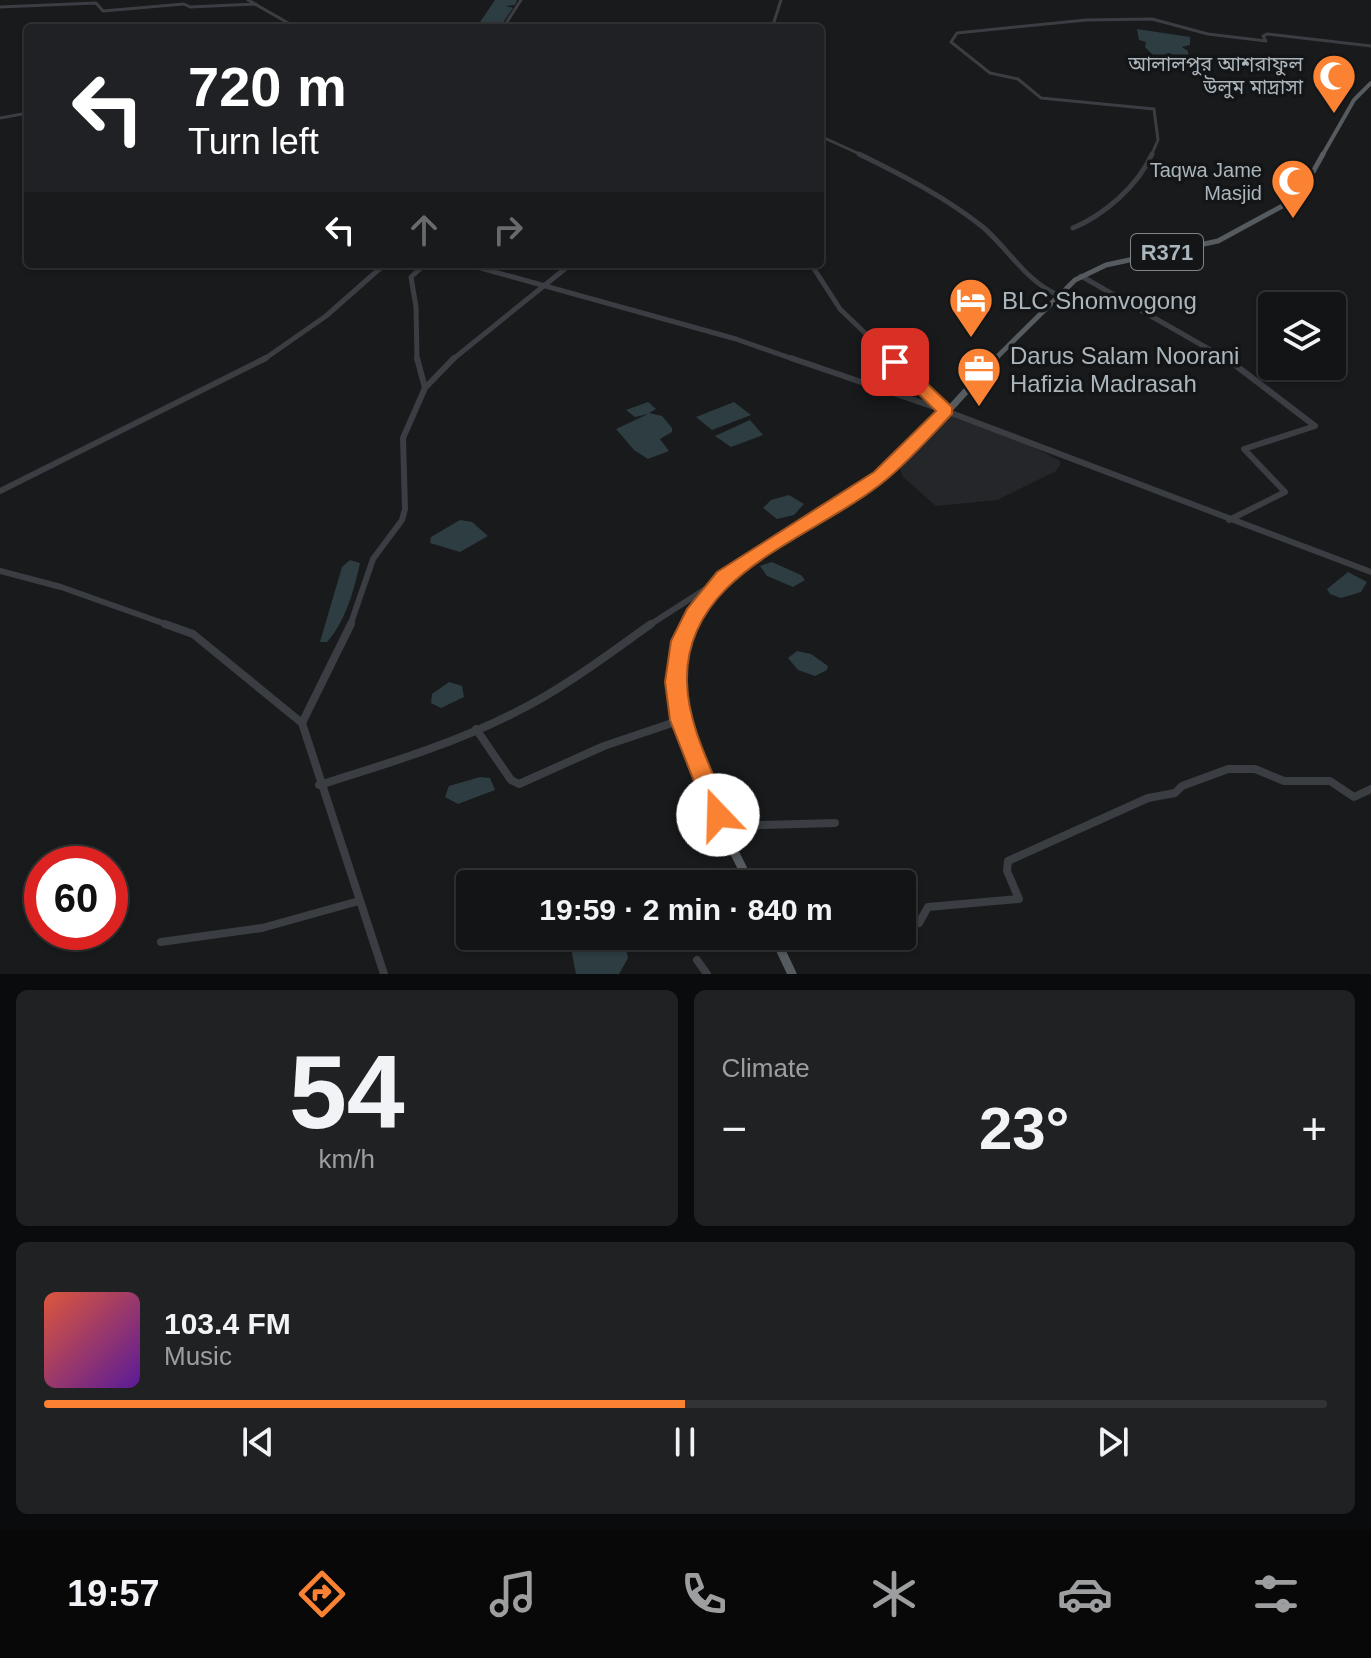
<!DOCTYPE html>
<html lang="en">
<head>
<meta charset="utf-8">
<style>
	:root { --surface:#131415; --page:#202122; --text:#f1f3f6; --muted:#9d9ea0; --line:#323334; --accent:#fa8232 }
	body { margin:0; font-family:Helvetica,"Noto Sans Bengali",sans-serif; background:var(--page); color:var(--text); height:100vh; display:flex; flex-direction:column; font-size:30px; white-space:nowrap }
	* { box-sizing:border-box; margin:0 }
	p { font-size:26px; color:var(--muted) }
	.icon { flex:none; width:44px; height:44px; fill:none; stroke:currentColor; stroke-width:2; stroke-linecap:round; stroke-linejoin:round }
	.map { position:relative; height:974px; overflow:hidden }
	.sheet { display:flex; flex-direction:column; gap:16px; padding:16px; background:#0a0b0c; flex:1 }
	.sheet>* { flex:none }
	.banner { position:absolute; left:24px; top:24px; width:800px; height:244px; border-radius:8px; box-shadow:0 2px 6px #0004,0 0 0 2px var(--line); background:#202124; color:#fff; overflow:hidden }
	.controls { position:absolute; left:1258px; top:292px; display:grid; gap:16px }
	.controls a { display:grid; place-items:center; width:88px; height:88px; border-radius:8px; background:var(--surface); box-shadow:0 2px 6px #0004,0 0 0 2px var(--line); font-size:40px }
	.speed { position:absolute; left:24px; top:846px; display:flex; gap:16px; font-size:40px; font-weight:700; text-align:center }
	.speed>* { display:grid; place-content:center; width:104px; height:104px; border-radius:50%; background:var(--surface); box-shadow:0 2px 6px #0004,0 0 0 2px var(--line); line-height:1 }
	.speed .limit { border:12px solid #d22; background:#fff; color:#111 }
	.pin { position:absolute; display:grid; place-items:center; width:68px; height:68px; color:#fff; margin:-34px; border-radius:16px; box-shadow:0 4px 12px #0006 }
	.me { position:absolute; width:88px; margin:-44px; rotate:339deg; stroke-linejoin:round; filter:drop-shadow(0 0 6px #0008) }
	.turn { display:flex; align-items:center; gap:28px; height:168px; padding:0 32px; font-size:36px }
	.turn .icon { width:104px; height:104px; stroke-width:2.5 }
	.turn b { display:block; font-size:56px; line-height:68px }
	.lanes { display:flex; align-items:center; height:76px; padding:0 32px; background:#0003; justify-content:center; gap:40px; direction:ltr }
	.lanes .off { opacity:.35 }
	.big { font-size:60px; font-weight:700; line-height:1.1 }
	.sheet .card { flex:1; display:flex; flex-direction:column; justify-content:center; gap:12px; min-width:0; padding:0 28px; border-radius:12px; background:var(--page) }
	.sheet .dial { align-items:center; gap:0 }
	.dial b { font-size:104px; line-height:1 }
	.song { display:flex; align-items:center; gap:24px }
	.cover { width:96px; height:96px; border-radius:12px; background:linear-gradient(135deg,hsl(10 70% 55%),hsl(270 70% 35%)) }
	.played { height:8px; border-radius:4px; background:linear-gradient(90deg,var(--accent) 50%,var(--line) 50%) }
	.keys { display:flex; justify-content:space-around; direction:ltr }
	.heat { display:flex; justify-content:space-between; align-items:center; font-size:44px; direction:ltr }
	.sheet .tiles { flex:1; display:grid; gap:16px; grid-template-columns:1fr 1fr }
	.card:last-child { grid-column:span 2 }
	.trip { position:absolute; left:456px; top:870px; width:460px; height:80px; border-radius:8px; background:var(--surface); box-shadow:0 2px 6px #0004,0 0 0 2px var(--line); font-weight:700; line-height:80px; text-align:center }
	.dock { display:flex; height:128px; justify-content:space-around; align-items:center; background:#080808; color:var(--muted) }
	.dock .icon { width:56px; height:56px }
	.dock .selected { color:var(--accent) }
	.dock b { font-size:36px; color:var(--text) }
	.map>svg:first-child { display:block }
</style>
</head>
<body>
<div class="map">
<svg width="1371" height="974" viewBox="0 0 1371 974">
	<rect width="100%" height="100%" fill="#191a1c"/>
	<path fill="#252629" d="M950,414L1030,445L1060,461V465L1056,471L997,500L936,506L903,477L899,466Z"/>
	<path fill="#2e3d41" d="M495,0H517L515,5L506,6L513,8L502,24L478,25Z
		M1137,29L1190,37V45L1182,47L1188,51V60L1155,57L1145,47L1146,42L1139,40Z
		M648,402L656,409L649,413L662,416L672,428V432L660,439L669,451L648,459L634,450L616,429L648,414L635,417L626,410Z
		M734,402L751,415L712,430L696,417Z
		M750,420L763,435L731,447L715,436Z
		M789,495L804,504L794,515L777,519L763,508L771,500Z
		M460,520L472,522L488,536L460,552L430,543L431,537Z
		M350,560L360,563C354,590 346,621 327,642H320L342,567Z
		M772,562L801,575L805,580L793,587L767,576L760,566Z
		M1348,572L1367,582L1361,592L1341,598L1330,594L1327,589Z
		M797,651L811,654L828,666L827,670L815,676L798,670L788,658Z
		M449,682L462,686L464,697L441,708L431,703L432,694Z
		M480,777L490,778L495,790L458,804L445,797L449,786Z
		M575,936H623L628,958L619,974H576L572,954Z"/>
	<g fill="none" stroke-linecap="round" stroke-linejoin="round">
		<path stroke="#3a3d41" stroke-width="3" d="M248,0L297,28
			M0,7L96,3L103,11L184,4L190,7L256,4
			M503,28L521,0
			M772,28L781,0
			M0,118L28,113
			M820,136L864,156
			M1151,156L1158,140L1154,109L1041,98L1018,79L990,73L951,42L957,33L1086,20L1152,19L1208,34L1266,41L1263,36L1267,34L1371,46"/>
		<path stroke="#3a3d41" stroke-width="5" d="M859,154C902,175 947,198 984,228C1009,250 1026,281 1058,295
			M1073,228C1104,215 1138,186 1152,154
			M466,264L736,339L796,360
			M811,264L840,309L893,360
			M1081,276L1228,360
			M263,360L326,316L385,264
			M417,360L416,307L411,277L425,264
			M452,360L571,264"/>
		<path stroke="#3a3d41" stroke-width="6" d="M791,358L946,411L1371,572
			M891,358L943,408
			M1226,358L1315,426L1244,449L1285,492L1229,520
			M425,388L454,358
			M0,491L266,358
			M0,571L61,587L171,626
			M350,626L373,559L402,520L405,509L403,438L425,388L417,358
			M648,626L721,579"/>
		<path stroke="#3a3d41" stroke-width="8" d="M165,624L193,634L302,723L384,974
			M302,723L351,624
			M476,729L511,780L519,784L604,746L681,720
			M319,785C386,764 454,744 516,712C564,688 607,655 651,624
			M726,832L760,825L835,823
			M919,923L928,907L1019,899L1007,871L1008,861L1148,798L1175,793L1182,786L1228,769H1255L1284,781H1330L1354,797L1371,789
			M161,942L262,928L359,901
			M697,960L707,974"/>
		<path stroke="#565b60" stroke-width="4" d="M1322,156L1354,100L1371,83"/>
		<path stroke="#565b60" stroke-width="5" d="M994,360L1075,280L1106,265L1218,241L1299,197L1323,154"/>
		<path stroke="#565b60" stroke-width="7" d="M690,626C720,548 819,524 880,476C923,442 959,398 996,358"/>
		<path stroke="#565b60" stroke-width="9" d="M691,624C657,713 712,805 750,884
			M774,936L792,974"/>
	</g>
	<path fill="#fa8232" stroke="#a25420" stroke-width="2" d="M890,359H901L952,407V414C931,436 910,460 887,479C817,538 684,571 687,682C688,728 714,773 730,815L727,822L718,825L710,822L670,720L665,682L671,641L687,609L717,572L874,472L936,411L890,366Z"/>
	<defs>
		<g id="mosque-pin" transform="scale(2.3)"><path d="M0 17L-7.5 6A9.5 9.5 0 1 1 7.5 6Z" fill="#fa8232" stroke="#141517"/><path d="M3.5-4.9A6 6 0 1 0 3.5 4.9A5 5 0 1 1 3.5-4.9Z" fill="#fff"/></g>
		<g id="hotel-pin" transform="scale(2.3)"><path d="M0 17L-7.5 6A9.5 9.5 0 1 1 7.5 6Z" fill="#fa8232" stroke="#141517"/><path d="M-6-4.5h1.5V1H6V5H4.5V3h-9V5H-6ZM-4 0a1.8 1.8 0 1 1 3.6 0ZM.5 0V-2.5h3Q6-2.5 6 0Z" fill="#fff"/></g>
		<g id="office-pin" transform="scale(2.3)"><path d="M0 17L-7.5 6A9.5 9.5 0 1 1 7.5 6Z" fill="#fa8232" stroke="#141517"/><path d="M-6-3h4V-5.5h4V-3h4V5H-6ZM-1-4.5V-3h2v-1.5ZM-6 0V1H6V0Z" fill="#fff"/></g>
	</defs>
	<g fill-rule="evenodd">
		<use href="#mosque-pin" x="1334" y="76"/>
		<use href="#mosque-pin" x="1293" y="181"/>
		<use href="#hotel-pin" x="971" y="300"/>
		<use href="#office-pin" x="979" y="369"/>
	</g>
	<g text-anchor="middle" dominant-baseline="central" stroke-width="7" stroke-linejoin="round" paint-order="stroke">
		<g font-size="20" fill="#abb5bc" stroke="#141517" text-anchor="end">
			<text x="1303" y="64">আলালপুর আশরাফুল<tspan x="1303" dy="23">উলুম মাদ্রাসা</tspan></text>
			<text x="1262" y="170">Taqwa Jame<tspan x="1262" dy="23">Masjid</tspan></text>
		</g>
		<rect fill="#141517" stroke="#7e858a" stroke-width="2" x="1131" y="234" width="72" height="36" rx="6"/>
		<g font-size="22" font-weight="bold" fill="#abb5bc">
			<text x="1167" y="252">R371</text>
		</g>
		<g font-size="24" fill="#abb5bc" stroke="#141517" text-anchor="start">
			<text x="1002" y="300">BLC Shomvogong</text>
			<text x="1010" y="355">Darus Salam Noorani<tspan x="1010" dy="28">Hafizia Madrasah</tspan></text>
		</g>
	</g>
</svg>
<div class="controls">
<a><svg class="icon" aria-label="layers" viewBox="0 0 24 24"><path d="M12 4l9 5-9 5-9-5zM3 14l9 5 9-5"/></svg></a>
</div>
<div class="speed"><div class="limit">60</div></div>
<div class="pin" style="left:895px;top:362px;background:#d93025"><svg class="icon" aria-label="arrive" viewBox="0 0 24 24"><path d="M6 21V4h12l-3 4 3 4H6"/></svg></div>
<svg class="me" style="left:718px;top:815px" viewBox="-20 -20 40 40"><circle r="19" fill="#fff"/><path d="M0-13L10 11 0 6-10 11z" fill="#fa8232"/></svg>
<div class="trip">19:59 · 2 min · 840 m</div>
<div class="banner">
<div class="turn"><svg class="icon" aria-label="left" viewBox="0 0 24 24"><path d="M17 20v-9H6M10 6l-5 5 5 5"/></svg><div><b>720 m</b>Turn left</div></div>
<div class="lanes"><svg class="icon" aria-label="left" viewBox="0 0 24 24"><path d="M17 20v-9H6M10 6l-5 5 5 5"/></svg><svg class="icon off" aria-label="ahead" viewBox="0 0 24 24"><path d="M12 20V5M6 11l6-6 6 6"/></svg><svg class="icon off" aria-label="right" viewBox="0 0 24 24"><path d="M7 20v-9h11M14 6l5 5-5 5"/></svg></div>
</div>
</div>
<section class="sheet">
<div class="tiles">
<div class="card dial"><b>54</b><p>km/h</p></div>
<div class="card"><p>Climate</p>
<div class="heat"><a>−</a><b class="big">23°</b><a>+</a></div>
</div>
<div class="card">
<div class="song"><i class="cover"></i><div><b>103.4 FM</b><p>Music</p></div></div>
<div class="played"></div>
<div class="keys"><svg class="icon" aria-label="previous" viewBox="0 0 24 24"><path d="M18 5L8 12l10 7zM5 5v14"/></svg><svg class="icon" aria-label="pause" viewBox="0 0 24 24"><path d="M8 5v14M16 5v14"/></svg><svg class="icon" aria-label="next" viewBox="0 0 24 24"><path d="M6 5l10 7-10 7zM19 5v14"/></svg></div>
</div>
</div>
</section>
<nav class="dock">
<b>19:57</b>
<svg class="icon selected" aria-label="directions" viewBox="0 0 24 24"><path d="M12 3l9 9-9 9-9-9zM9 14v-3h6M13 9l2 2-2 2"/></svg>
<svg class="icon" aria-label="music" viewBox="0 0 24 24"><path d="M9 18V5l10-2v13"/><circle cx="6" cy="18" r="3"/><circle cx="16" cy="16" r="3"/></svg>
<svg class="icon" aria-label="phone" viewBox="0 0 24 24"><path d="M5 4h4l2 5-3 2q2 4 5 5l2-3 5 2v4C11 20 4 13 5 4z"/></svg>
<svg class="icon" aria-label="climate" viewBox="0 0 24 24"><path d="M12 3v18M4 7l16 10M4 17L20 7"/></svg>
<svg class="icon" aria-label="car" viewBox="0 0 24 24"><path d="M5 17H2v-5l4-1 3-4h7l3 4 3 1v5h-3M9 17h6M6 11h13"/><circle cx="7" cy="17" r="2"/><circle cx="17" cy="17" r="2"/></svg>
<svg class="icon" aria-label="filters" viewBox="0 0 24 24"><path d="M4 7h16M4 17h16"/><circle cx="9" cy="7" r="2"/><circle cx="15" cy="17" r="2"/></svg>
</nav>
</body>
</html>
